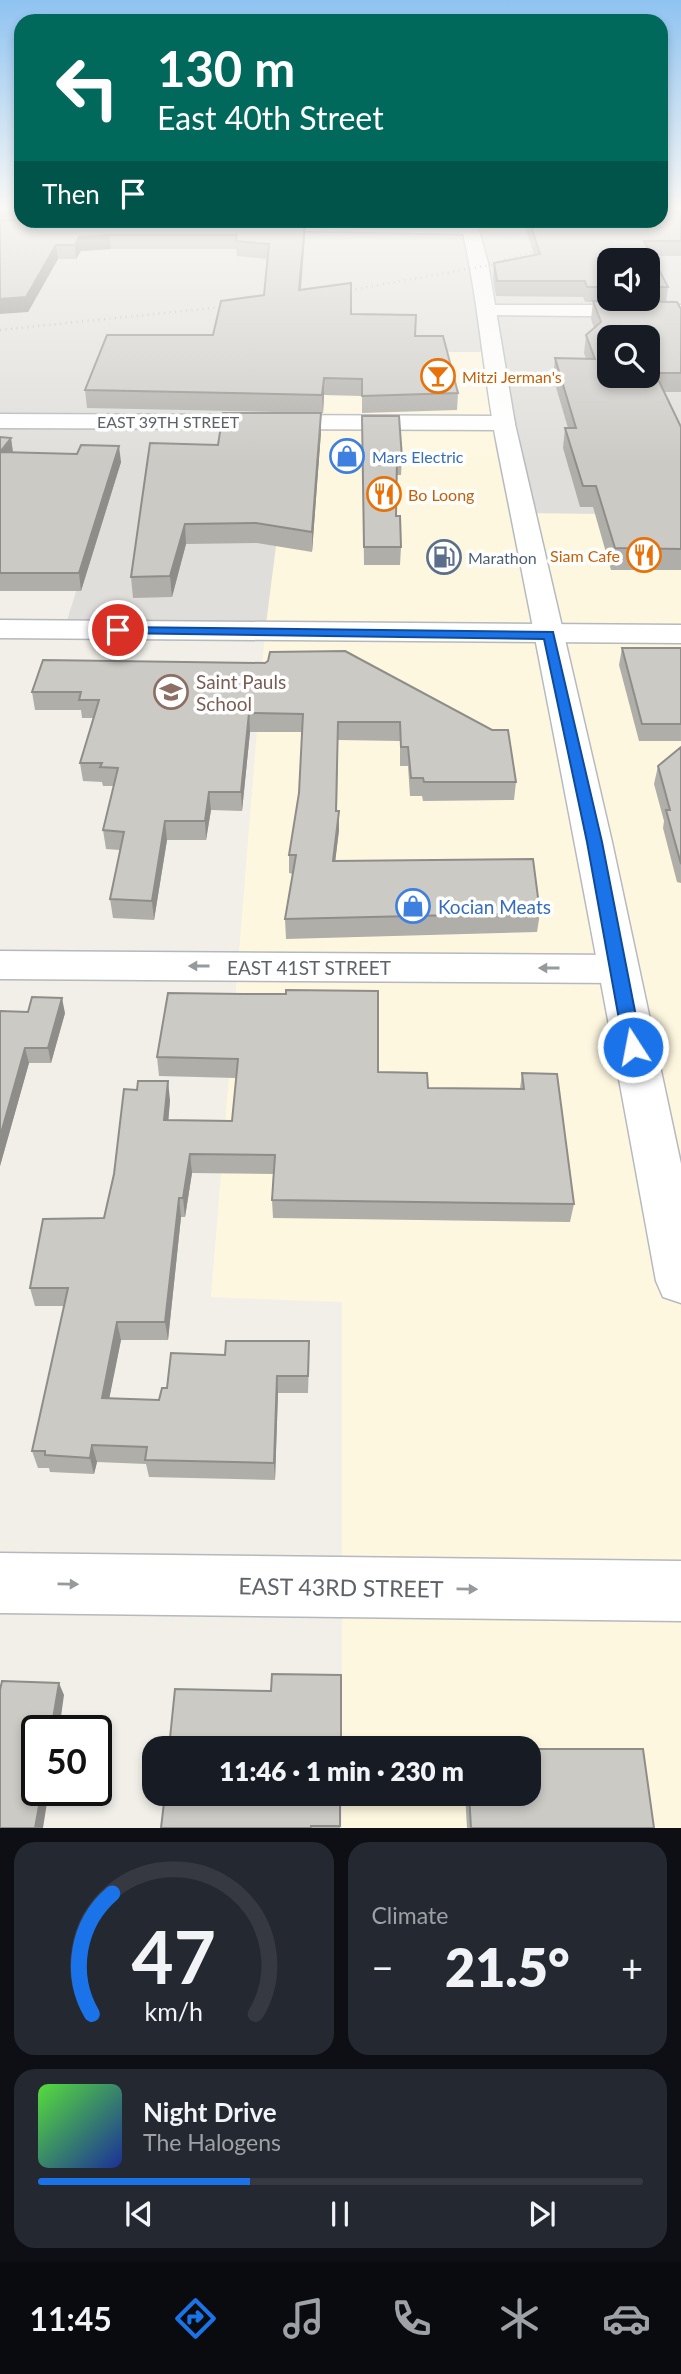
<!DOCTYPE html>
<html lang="en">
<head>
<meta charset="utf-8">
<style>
	:root { --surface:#171b24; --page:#242831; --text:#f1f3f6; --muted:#9ea1a6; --line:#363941; --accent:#1a73e8 }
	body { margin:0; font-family:Lato,sans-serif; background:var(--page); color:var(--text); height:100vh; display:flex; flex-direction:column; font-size:26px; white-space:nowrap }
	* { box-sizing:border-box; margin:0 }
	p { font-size:23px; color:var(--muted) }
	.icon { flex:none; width:38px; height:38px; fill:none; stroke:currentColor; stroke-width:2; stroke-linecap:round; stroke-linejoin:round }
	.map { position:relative; height:1828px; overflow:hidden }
	.panel { display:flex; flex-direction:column; gap:14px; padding:14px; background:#0d0f14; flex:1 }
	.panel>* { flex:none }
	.guide { position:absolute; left:14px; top:14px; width:654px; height:214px; border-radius:21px; box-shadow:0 4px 10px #0003; background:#00695c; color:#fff; overflow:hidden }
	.tools { position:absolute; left:597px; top:248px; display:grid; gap:14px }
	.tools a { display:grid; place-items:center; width:63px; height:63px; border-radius:14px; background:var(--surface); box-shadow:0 4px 10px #0003; font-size:35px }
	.speed { position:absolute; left:21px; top:1715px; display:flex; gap:14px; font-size:35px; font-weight:700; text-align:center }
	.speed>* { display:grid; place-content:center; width:91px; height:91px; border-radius:50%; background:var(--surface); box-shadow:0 4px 10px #0003; line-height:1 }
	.speed .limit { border:4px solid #111; border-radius:10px; background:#fff; color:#111 }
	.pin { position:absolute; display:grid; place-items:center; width:60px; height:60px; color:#fff; margin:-30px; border:4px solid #fff; border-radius:50%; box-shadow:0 2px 7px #0007 }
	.me { position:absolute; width:77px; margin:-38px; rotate:349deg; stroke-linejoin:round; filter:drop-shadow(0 0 5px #0008) }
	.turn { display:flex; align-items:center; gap:24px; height:147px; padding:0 28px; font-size:32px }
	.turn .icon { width:91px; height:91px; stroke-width:2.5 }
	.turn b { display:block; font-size:49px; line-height:60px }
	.then { display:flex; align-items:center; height:66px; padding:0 28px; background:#0003; gap:14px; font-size:26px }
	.big { font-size:52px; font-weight:800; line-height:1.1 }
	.panel .tile { flex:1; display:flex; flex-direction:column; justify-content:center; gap:10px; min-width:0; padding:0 24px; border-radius:21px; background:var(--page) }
	.panel .dial { align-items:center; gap:0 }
	.dial svg { height:182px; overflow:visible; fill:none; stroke:var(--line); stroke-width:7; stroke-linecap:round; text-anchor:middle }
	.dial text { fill:var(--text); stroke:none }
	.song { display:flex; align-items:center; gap:21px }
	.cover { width:84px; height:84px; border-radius:10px; background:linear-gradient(135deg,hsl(110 70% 55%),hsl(230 70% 35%)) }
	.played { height:7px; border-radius:4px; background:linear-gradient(90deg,var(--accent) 35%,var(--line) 35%) }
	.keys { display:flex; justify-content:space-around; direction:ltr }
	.heat { display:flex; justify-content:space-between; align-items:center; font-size:38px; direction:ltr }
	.panel .tiles { flex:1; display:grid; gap:14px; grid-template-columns:1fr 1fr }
	.tile:last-child { grid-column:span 2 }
	.trip { position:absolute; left:142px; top:1736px; width:399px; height:70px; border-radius:21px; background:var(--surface); box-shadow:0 4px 10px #0003; font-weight:800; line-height:70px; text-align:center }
	.tabs { display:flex; height:112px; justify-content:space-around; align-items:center; background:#090b0e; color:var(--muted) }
	.tabs .icon { width:49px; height:49px }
	.tabs .selected { color:var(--accent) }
	.tabs b { font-size:32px; color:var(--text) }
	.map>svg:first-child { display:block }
</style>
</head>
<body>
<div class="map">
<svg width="681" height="1828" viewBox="0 0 681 1828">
	<rect width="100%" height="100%" fill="#f1efe8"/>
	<path fill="#fef7e0" d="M301,352H494L681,515V1828H342V1794H528V1748H342V1302L211,1297L265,632L223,422Z"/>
	<path fill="#e0deda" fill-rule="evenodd" d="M0,207H21V220H662L681,207V515L523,513L493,352H301L265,632L64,630L102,509L0,508ZM609,261H648V299H609ZM609,338H648V376H609Z"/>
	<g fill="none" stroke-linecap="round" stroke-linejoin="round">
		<g stroke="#b5b8bc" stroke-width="3">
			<path id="minor" d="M488,305H681V317L481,315L478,311Z
				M0,414L504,416L512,418L515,423L512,428L504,430L0,428Z
				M0,951L617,955L631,959L637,969L631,979L617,983L0,979Z
				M0,1553L681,1561V1621L0,1613Z"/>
		</g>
		<g stroke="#b5b8bc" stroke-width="3">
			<path id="tertiary" d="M254,222L470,224L478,229L470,234L248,230L246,227L248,224Z
				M0,620L681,625V643L0,638Z"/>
		</g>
		<g stroke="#b6babf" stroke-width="3">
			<path id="secondary" d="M460,220H476L488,263L515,424L612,842L681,1164V1303L663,1297L656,1281C606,1005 554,730 499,456C483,378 479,298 460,220Z"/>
		</g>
		<use href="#minor" fill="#fff" fill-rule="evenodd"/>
		<use href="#tertiary" fill="#fff" fill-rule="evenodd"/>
		<use href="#secondary" fill="#fff" fill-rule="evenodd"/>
		<path stroke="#b6b7b8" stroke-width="2.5" stroke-dasharray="1 4.5" stroke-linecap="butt" d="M504,259L552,247
			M334,293L513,261
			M0,330L240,305"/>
	</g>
	<path fill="#afaea9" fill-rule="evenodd" d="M0,207H21V219L0,218Z
		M681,207V256H651L668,287L666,302L681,309V392H664L681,427V570H611L593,507H580L563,448L565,428H568L553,377L555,358L586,359L584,353L586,335L594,328L591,319L593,302H585L583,297L496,296L493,278L494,263L534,255L523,220H662ZM609,261H648V299H609Z
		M0,220L305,236L301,290L351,314L415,336L458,393L457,410L362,413V396L324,395L323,413L87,408L85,390L213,335L264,295L268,259L237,256L236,249H111L81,251L76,259H58L28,312Z
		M362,416L402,458L401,475H396V516L401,547L400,565H364Z
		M321,432L312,552L257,543L186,544L172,597L133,598L131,577L218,445Z
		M0,437L11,438L13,452L121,462L81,591H0Z
		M622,648H681V741H639L619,665Z
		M270,652L516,782L514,800L423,801L422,796H410L408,766H400V741L338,740L337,811H339V830L335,861L540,913L537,932L286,939L285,919L293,874L289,873V855L299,793L302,732H250L242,811L211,810L206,840H167L154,920L113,918L110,899L120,850L106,849L103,830L114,786H103L102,782L83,781L80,763L93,718H82L81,710H35L32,692L265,663L268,661Z
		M681,747V883L677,882L663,828L664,821L654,784L658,766Z
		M168,993L378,1072L428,1088L520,1089L522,1073L574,1204L570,1222L273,1218L272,1200L273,1174L192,1173L185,1217H181L168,1340H121L109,1398L159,1400L167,1388L309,1359L308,1393H278L275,1480L149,1477L146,1464L97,1462L94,1474L50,1472L49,1468H38L32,1451L64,1306H35L30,1288L104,1218L170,1100L168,1120L232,1121L236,1078L159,1076L157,1057Z
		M0,1011L65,1013L51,1063H29L0,1166Z
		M340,1794V1828H161Z
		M465,1794H528L654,1828H467Z"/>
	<path fill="#8f8d8a" d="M305,222V236L299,306V290Z
		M109,235L111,249L81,251L76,259L75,245L79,237Z
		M56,245L58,259L28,312L0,314V299Z
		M324,378V395L323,413L322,395Z
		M321,413V432L312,552V532Z
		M11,438L13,454L0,452Z
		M119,446L121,462L81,591L79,573Z
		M185,524L186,544L172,597L170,576Z
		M249,713L250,732L242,811L241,792Z
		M209,792L211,810L206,840L205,821Z
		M339,811V830L333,880V861Z
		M165,821L167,840L154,920L152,901Z
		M62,998L65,1013L51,1063L48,1048Z
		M25,1048L29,1063L0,1166V1137Z
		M168,1081L170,1100L167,1138L164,1120Z
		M190,1154L192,1173L185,1217L183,1198Z
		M179,1198L181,1217L168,1340L165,1322Z
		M117,1322L121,1340L106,1415L102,1398Z
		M277,1376L278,1393L275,1480L274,1463Z
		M92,1445L97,1462L94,1474L90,1458Z
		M59,1683L64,1695L59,1731H51Z
		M42,1790H49L43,1828H35Z"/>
	<path fill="#cccac5" stroke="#8f8d8a" stroke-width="2" fill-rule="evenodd" d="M662,207H681V241H644L668,287H648V261H609V287H587L585,281H497L494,263L540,254L529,220H662Z
		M0,220L305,222L299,290L351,283V314L416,315L415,336H443L458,393L362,396V379L324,378L322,395L85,390L107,335H213L221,301L264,295L269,244L236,241L237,235H109L79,237L75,245H56L26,297L0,299Z
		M593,301L677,302L681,309V373H655L681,427V549L615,548L596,486H583L565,428H576L555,358L595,359L586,335L601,322ZM609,338H648V376H609Z
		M223,413H321L312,532L256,523L185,524L170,576L131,577L150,443L218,445Z
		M362,416H399L402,458H397L396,516H400L401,547H364Z
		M0,437L11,438L0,452Z
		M81,445L119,446L79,573H0V452L77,454Z
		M622,648H681V724H642Z
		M345,651L492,730H508L516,782H424L423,778H411L408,747H401L400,722H338L336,811H339L333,861L533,859L540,913L285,919L296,855H289L299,793L303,714L249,713L241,792H209L205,821H165L152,901L110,899L124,832L103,830L118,768L100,767L102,763H80L99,700H79L81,692H32L43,660L265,663L268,661L270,652Z
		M681,747V864L666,810H670L658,766Z
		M286,990L378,991V1072L427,1073L428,1088L524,1089L522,1073L557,1074L574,1204L272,1200L275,1155L190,1154L183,1198H179L165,1322H117L102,1398L159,1400L162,1388H167L171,1353L225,1355L226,1341H309L308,1376H277L274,1463L145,1460L147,1447L92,1445L90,1458L45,1455V1451H32L68,1288H30L43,1219L104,1218L114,1174L124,1089L137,1090L138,1081H168L164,1120L232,1121L238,1059L157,1057L168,993L243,994H286Z
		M32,997L62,998L48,1048H25L0,1137V1011L28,1012Z
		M272,1674L341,1675V1737H346V1748H169L175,1689L271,1691Z
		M2,1681L59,1683L51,1731H37V1790H42L35,1828H0V1690Z
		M528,1749H643L654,1828H471L469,1794H528Z
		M165,1794H340V1826H311V1828H161Z"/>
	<defs><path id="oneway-solid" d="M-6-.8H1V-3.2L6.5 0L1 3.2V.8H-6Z" transform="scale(1.75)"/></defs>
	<g fill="#979a9d">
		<use href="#oneway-solid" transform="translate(199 966) rotate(-180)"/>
		<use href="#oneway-solid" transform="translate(549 968) rotate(-180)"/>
		<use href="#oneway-solid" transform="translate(68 1584) rotate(1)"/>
		<use href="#oneway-solid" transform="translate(467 1589) rotate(1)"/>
	</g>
	<linearGradient id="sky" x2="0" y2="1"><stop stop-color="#8fc3f1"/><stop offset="0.45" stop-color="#f9f8f5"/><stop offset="1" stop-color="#f9f8f5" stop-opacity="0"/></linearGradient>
	<rect width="681" height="462" fill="url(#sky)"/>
	<path fill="#1a73e8" stroke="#114b97" stroke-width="2" d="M118,627L553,632L602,842L642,1047L640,1052H627L624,1047L587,842L544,639L113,633L112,630Z"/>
	<defs>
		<g id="bar-ring" transform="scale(1.75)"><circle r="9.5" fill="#fff" stroke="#e8710a" stroke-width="1.5"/><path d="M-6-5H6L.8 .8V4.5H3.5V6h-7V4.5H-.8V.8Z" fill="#e8710a"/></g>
		<g id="shop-ring" transform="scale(1.75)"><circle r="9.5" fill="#fff" stroke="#3f7fe0" stroke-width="1.5"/><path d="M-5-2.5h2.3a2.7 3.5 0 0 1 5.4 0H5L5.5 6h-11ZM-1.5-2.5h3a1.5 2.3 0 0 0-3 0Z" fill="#3f7fe0"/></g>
		<g id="restaurant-ring" transform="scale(1.75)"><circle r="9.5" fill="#fff" stroke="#e8710a" stroke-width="1.5"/><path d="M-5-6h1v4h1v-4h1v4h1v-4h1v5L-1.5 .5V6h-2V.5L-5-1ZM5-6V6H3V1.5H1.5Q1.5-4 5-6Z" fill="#e8710a"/></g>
		<g id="fuel-ring" transform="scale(1.75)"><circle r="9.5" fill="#fff" stroke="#5c6f8a" stroke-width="1.5"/><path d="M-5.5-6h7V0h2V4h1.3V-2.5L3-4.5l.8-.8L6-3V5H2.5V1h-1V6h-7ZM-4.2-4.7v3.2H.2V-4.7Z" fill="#5c6f8a"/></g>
		<g id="school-ring" transform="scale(1.75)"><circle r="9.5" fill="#fff" stroke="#8d6e63" stroke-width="1.5"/><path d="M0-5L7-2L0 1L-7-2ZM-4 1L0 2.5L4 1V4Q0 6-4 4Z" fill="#8d6e63"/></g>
	</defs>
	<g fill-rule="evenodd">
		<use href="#bar-ring" x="438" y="376"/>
		<use href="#shop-ring" x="347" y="456"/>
		<use href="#restaurant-ring" x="384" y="494"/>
		<use href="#restaurant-ring" x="644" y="555"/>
		<use href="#fuel-ring" x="444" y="557"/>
		<use href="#school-ring" x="171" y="692"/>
		<use href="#shop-ring" x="413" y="906"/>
	</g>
	<g text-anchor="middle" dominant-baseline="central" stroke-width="7" stroke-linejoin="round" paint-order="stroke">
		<g font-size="16" fill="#c56008" stroke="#fff" text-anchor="start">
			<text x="462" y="376">Mitzi Jerman's</text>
			<text x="408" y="494">Bo Loong</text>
			<text x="620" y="555" text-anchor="end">Siam Cafe</text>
		</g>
		<g font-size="16" fill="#5f6368" stroke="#fff">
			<text x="168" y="421">EAST 39TH STREET</text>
		</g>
		<g font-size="16" fill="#366cbe" stroke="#fff" text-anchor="start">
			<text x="372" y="456">Mars Electric</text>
		</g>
		<g font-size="16" fill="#4e5e75" stroke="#fff" text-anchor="start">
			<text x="468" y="557">Marathon</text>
		</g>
		<g font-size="19" fill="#785e54" stroke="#fff" text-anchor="start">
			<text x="196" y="681">Saint Pauls<tspan x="196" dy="22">School</tspan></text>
		</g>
		<g font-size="19" fill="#366cbe" stroke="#fff" text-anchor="start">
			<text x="438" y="906">Kocian Meats</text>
		</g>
		<g font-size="19" fill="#5f6368" stroke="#fff">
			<text x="309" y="967">EAST 41ST STREET</text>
		</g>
		<g font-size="23" fill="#5f6368" stroke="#fff">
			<text transform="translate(341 1587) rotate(1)">EAST 43RD STREET</text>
		</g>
	</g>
</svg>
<div class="tools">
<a><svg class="icon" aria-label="sound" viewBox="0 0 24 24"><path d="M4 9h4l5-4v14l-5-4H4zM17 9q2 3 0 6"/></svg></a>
<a><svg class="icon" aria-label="search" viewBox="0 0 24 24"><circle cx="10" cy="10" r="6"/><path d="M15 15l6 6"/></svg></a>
</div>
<div class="speed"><div class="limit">50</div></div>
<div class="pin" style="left:118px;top:630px;background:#d93025"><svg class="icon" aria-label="arrive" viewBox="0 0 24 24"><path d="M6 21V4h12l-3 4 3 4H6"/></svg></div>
<svg class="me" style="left:633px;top:1047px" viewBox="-20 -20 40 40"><circle r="17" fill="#1a73e8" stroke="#fff" stroke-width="3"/><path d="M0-11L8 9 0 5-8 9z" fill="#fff"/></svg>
<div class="trip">11:46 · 1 min · 230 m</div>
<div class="guide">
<div class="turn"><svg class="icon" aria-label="left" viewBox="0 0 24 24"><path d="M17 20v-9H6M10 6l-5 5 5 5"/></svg><div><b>130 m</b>East 40th Street</div></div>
<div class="then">Then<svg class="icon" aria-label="arrive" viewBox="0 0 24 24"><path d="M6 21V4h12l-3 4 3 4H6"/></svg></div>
</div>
</div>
<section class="panel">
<div class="tiles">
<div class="tile dial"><svg viewBox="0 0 100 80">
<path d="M14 69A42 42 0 1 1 86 69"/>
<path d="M14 69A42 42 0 0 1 23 16" stroke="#1a73e8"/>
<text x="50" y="56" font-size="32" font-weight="700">47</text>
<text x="50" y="72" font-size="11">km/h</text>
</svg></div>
<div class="tile"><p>Climate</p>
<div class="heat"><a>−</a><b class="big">21.5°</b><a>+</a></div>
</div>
<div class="tile">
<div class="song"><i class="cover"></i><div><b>Night Drive</b><p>The Halogens</p></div></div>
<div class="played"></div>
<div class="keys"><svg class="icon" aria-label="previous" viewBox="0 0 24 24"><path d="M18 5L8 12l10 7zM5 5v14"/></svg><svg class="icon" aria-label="pause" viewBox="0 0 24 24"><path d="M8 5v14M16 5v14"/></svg><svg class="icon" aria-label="next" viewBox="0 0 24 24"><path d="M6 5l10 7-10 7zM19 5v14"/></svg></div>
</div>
</div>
</section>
<nav class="tabs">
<b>11:45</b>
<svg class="icon selected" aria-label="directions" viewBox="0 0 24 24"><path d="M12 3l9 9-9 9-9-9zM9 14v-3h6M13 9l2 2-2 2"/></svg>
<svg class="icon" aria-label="music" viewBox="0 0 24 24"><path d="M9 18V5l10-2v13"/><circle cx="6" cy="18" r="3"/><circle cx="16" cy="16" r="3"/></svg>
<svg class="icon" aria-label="phone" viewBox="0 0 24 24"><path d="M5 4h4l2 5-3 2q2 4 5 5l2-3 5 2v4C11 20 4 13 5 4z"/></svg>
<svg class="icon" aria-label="climate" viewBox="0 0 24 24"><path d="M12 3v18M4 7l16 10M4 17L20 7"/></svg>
<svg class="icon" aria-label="car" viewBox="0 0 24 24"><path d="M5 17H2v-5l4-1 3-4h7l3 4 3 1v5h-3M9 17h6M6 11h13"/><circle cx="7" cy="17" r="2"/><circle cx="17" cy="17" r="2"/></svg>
</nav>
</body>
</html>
